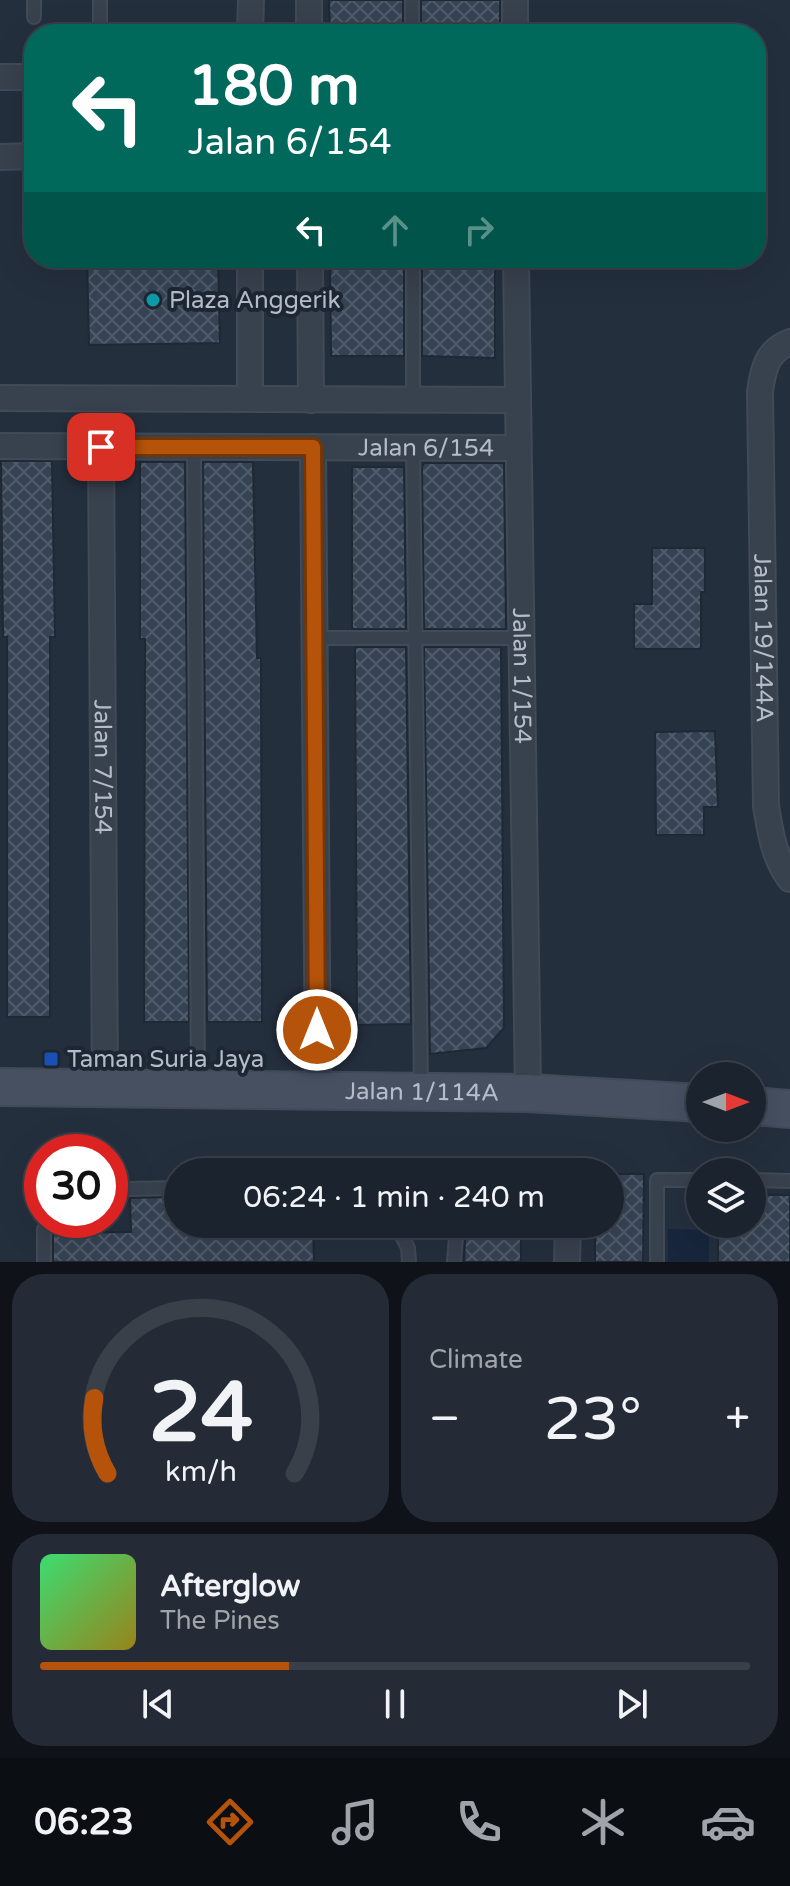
<!DOCTYPE html>
<html lang="en">
<head>
<meta charset="utf-8">
<style>
	:root { --surface:#1b232e; --page:#242b36; --text:#f1f3f6; --muted:#a0a4aa; --line:#39404a; --accent:#b45309 }
	body { margin:0; font-family:"Varela Round",sans-serif; background:var(--page); color:var(--text); height:100vh; display:flex; flex-direction:column; font-size:30px; white-space:nowrap }
	* { box-sizing:border-box; margin:0 }
	p { font-size:26px; color:var(--muted) }
	.icon { flex:none; width:44px; height:44px; fill:none; stroke:currentColor; stroke-width:2; stroke-linecap:round; stroke-linejoin:round }
	.map { position:relative; height:1262px; overflow:hidden }
	.details { display:flex; flex-direction:column; gap:12px; padding:12px; background:#0f1319; flex:1 }
	.details>* { flex:none }
	.guide { position:absolute; left:24px; top:24px; width:742px; height:244px; border-radius:32px; box-shadow:0 8px 32px #0002,0 0 0 2px var(--line); background:#00695c; color:#fff; overflow:hidden }
	.needle { width:52px; rotate:90deg }
	.controls { position:absolute; left:686px; top:1062px; display:grid; gap:16px }
	.controls a { display:grid; place-items:center; width:80px; height:80px; border-radius:50%; background:var(--surface); box-shadow:0 8px 32px #0002,0 0 0 2px var(--line); font-size:40px }
	.speed { position:absolute; left:24px; top:1134px; display:flex; gap:16px; font-size:40px; font-weight:700; text-align:center }
	.speed>* { display:grid; place-content:center; width:104px; height:104px; border-radius:50%; background:var(--surface); box-shadow:0 8px 32px #0002,0 0 0 2px var(--line); line-height:1 }
	.speed .limit { border:12px solid #d22; background:#fff; color:#111 }
	.pin { position:absolute; display:grid; place-items:center; width:68px; height:68px; color:#fff; margin:-34px; border-radius:16px; box-shadow:0 4px 12px #0006 }
	.me { position:absolute; width:88px; margin:-44px; rotate:0deg; stroke-linejoin:round; filter:drop-shadow(0 0 6px #0008) }
	.turn { display:flex; align-items:center; gap:28px; height:168px; padding:0 32px; font-size:36px }
	.turn .icon { width:104px; height:104px; stroke-width:2.5 }
	.turn b { display:block; font-size:56px; line-height:68px }
	.lanes { display:flex; align-items:center; height:76px; padding:0 32px; background:#0003; justify-content:center; gap:40px; direction:ltr }
	.lanes .off { opacity:.35 }
	.big { font-size:60px; font-weight:600; line-height:1.1 }
	.details .tile { flex:1; display:flex; flex-direction:column; justify-content:center; gap:12px; min-width:0; padding:0 28px; border-radius:32px; background:var(--page) }
	.details .dial { align-items:center; gap:0 }
	.dial svg { height:208px; overflow:visible; fill:none; stroke:var(--line); stroke-width:7; stroke-linecap:round; text-anchor:middle }
	.dial text { fill:var(--text); stroke:none }
	.song { display:flex; align-items:center; gap:24px }
	.cover { width:96px; height:96px; border-radius:12px; background:linear-gradient(135deg,hsl(140 70% 55%),hsl(50 70% 35%)) }
	.played { height:8px; border-radius:4px; background:linear-gradient(90deg,var(--accent) 35%,var(--line) 35%) }
	.keys { display:flex; justify-content:space-around; direction:ltr }
	.heat { display:flex; justify-content:space-between; align-items:center; font-size:44px; direction:ltr }
	.details .tiles { flex:1; display:grid; gap:12px; grid-template-columns:1fr 1fr }
	.tile:last-child { grid-column:span 2 }
	.trip { position:absolute; left:164px; top:1158px; width:460px; height:80px; border-radius:40px; background:var(--surface); box-shadow:0 8px 32px #0002,0 0 0 2px var(--line); font-weight:600; line-height:80px; text-align:center }
	.tabs { display:flex; height:128px; justify-content:space-around; align-items:center; background:#0b0e12; color:var(--muted) }
	.tabs .icon { width:56px; height:56px }
	.tabs .active { color:var(--accent) }
	.tabs b { font-size:36px; color:var(--text) }
	.map>svg:first-child { display:block }
</style>
</head>
<body>
<div class="map">
<svg width="790" height="1262" viewBox="0 0 790 1262">
	<defs>
		<pattern id="building-cross-hatch" width="8" height="8" patternUnits="userSpaceOnUse" patternTransform="scale(2)"><rect width="8" height="8" fill="#364354"/><path d="M0 0l8 8M0 8l8-8" fill="none" stroke="#515c6b"/></pattern>
	</defs>
	<rect width="100%" height="100%" fill="#242f3e"/>
	<path fill="#17263c" d="M668,1229L709,1230V1262H668Z"/>
	<path fill="url(#building-cross-hatch)" stroke="#1f2835" stroke-width="2" d="M329,0H403V34H330Z
		M421,0H500V34H421Z
		M87,258H218L220,343L89,345Z
		M330,258H404V356H331Z
		M422,258H495V358L422,356Z
		M1,461H52L55,637H50V1017H7V637H3Z
		M140,462H185L189,1022H144L145,639H140Z
		M203,462H253L257,658H261L262,1022H207Z
		M424,463H504L506,629H424L422,467Z
		M352,467H404L406,629H352Z
		M652,548H705V592H701V649H634V604H652Z
		M355,647H406L411,1024L357,1025Z
		M424,647H501L504,1028L486,1048L430,1054Z
		M715,731L718,807H704V835H656L655,732Z
		M610,1174H644L643,1262H595V1224H610Z
		M752,1195H790V1262H718V1238L732,1237V1224H752Z
		M178,1197V1224H313L314,1262H53V1233L131,1232L130,1198Z
		M466,1224H521V1262H464Z"/>
	<g fill="none" stroke-linecap="round" stroke-linejoin="round">
		<g stroke="#414a57" stroke-width="16">
			<path id="lane" d="M100,0V34
				M412,0V34
				M34,17V0
				M413,258V400
				M194,447L198,1086
				M413,447L421,1088
				M315,638H521
				M461,1172H498
				M752,1180L790,1181
				M110,1193L127,1189L178,1188
				M326,1224L338,1228H398L408,1248L409,1262
				M44,1262V1229L53,1220
				M454,1262L457,1224
				M657,1262V1180H700"/>
		</g>
		<g stroke="#414a57" stroke-width="28">
			<g id="street">
				<path d="M309,0V34"/>
				<path d="M250,34L251,0"/>
				<path d="M515,34V0"/>
				<path d="M0,77H34"/>
				<path d="M0,157L34,156"/>
				<path d="M310,258L311,400"/>
				<path id="s1" d="M516,258L528,1093"/>
				<path id="s2" d="M790,342C767,351 763,369 760,392L766,806C770,831 774,858 790,879"/>
				<path d="M0,398L518,400"/>
				<path d="M250,399V258"/>
				<path id="s3" d="M0,446L518,448"/>
				<path id="s4" d="M101,447L105,1088"/>
				<path d="M313,447L318,1090"/>
				<path d="M567,1262L568,1224"/>
			</g>
		</g>
		<g stroke="#414a57" stroke-width="40">
			<g id="secondary">
				<path id="s5" d="M0,1087L528,1093L700,1103"/>
				<path d="M752,1106L790,1109"/>
			</g>
		</g>
		<use href="#lane" stroke="#38414e" stroke-width="12"/>
		<use href="#street" stroke="#38414e" stroke-width="24"/>
		<use href="#secondary" stroke="#465061" stroke-width="36"/>
	</g>
	<g fill="none" stroke-linecap="round" stroke-linejoin="round">
		<g stroke="#753606" stroke-width="20">
			<path id="route" d="M101,447H313L317,1030"/>
		</g>
		<use href="#route" stroke="#b45309" stroke-width="14"/>
	</g>
	<circle fill="#0f9aa8" stroke="#1d2633" stroke-width="3" cx="153" cy="300" r="8"/>
	<rect fill="#1a4fb4" stroke="#1d2633" stroke-width="3" x="43" y="1051" width="16" height="16" rx="4"/>
	<g text-anchor="middle" dominant-baseline="central" stroke-width="8" stroke-linejoin="round" paint-order="stroke">
		<g font-size="24" fill="#b4bcc9" stroke="#1d2633" text-anchor="start">
			<text x="169" y="300">Plaza Anggerik</text>
			<text x="67" y="1059">Taman Suria Jaya</text>
		</g>
		<g font-size="24" fill="#b4bcc9" stroke="#1d2633">
			<text stroke="none"><textPath href="#s3" startOffset="426">Jalan 6/154</textPath></text>
			<text stroke="none"><textPath href="#s2" startOffset="308">Jalan 19/144A</textPath></text>
			<text stroke="none"><textPath href="#s1" startOffset="418">Jalan 1/154</textPath></text>
			<text stroke="none"><textPath href="#s4" startOffset="320">Jalan 7/154</textPath></text>
			<text stroke="none"><textPath href="#s5" startOffset="422">Jalan 1/114A</textPath></text>
		</g>
	</g>
</svg>
<div class="controls">
<a><svg class="needle" viewBox="-14 -14 28 28"><path d="M0-13l5 13h-10z" fill="#e53935"/><path d="M0 13l5-13h-10z" fill="#a0a4aa"/></svg></a>
<a><svg class="icon" aria-label="layers" viewBox="0 0 24 24"><path d="M12 4l9 5-9 5-9-5zM3 14l9 5 9-5"/></svg></a>
</div>
<div class="speed"><div class="limit">30</div></div>
<div class="pin" style="left:101px;top:447px;background:#d93025"><svg class="icon" aria-label="arrive" viewBox="0 0 24 24"><path d="M6 21V4h12l-3 4 3 4H6"/></svg></div>
<svg class="me" style="left:317px;top:1030px" viewBox="-20 -20 40 40"><circle r="17" fill="#b45309" stroke="#fff" stroke-width="3"/><path d="M0-11L8 9 0 5-8 9z" fill="#fff"/></svg>
<div class="trip">06:24 · 1 min · 240 m</div>
<div class="guide">
<div class="turn"><svg class="icon" aria-label="left" viewBox="0 0 24 24"><path d="M17 20v-9H6M10 6l-5 5 5 5"/></svg><div><b>180 m</b>Jalan 6/154</div></div>
<div class="lanes"><svg class="icon" aria-label="left" viewBox="0 0 24 24"><path d="M17 20v-9H6M10 6l-5 5 5 5"/></svg><svg class="icon off" aria-label="ahead" viewBox="0 0 24 24"><path d="M12 20V5M6 11l6-6 6 6"/></svg><svg class="icon off" aria-label="right" viewBox="0 0 24 24"><path d="M7 20v-9h11M14 6l5 5-5 5"/></svg></div>
</div>
</div>
<section class="details">
<div class="tiles">
<div class="tile dial"><svg viewBox="0 0 100 80">
<path d="M14 69A42 42 0 1 1 86 69"/>
<path d="M14 69A42 42 0 0 1 9 40" stroke="#b45309"/>
<text x="50" y="56" font-size="32" font-weight="700">24</text>
<text x="50" y="72" font-size="11">km/h</text>
</svg></div>
<div class="tile"><p>Climate</p>
<div class="heat"><a>−</a><b class="big">23°</b><a>+</a></div>
</div>
<div class="tile">
<div class="song"><i class="cover"></i><div><b>Afterglow</b><p>The Pines</p></div></div>
<div class="played"></div>
<div class="keys"><svg class="icon" aria-label="previous" viewBox="0 0 24 24"><path d="M18 5L8 12l10 7zM5 5v14"/></svg><svg class="icon" aria-label="pause" viewBox="0 0 24 24"><path d="M8 5v14M16 5v14"/></svg><svg class="icon" aria-label="next" viewBox="0 0 24 24"><path d="M6 5l10 7-10 7zM19 5v14"/></svg></div>
</div>
</div>
</section>
<nav class="tabs">
<b>06:23</b>
<svg class="icon active" aria-label="directions" viewBox="0 0 24 24"><path d="M12 3l9 9-9 9-9-9zM9 14v-3h6M13 9l2 2-2 2"/></svg>
<svg class="icon" aria-label="music" viewBox="0 0 24 24"><path d="M9 18V5l10-2v13"/><circle cx="6" cy="18" r="3"/><circle cx="16" cy="16" r="3"/></svg>
<svg class="icon" aria-label="phone" viewBox="0 0 24 24"><path d="M5 4h4l2 5-3 2q2 4 5 5l2-3 5 2v4C11 20 4 13 5 4z"/></svg>
<svg class="icon" aria-label="climate" viewBox="0 0 24 24"><path d="M12 3v18M4 7l16 10M4 17L20 7"/></svg>
<svg class="icon" aria-label="car" viewBox="0 0 24 24"><path d="M5 17H2v-5l4-1 3-4h7l3 4 3 1v5h-3M9 17h6M6 11h13"/><circle cx="7" cy="17" r="2"/><circle cx="17" cy="17" r="2"/></svg>
</nav>
</body>
</html>
